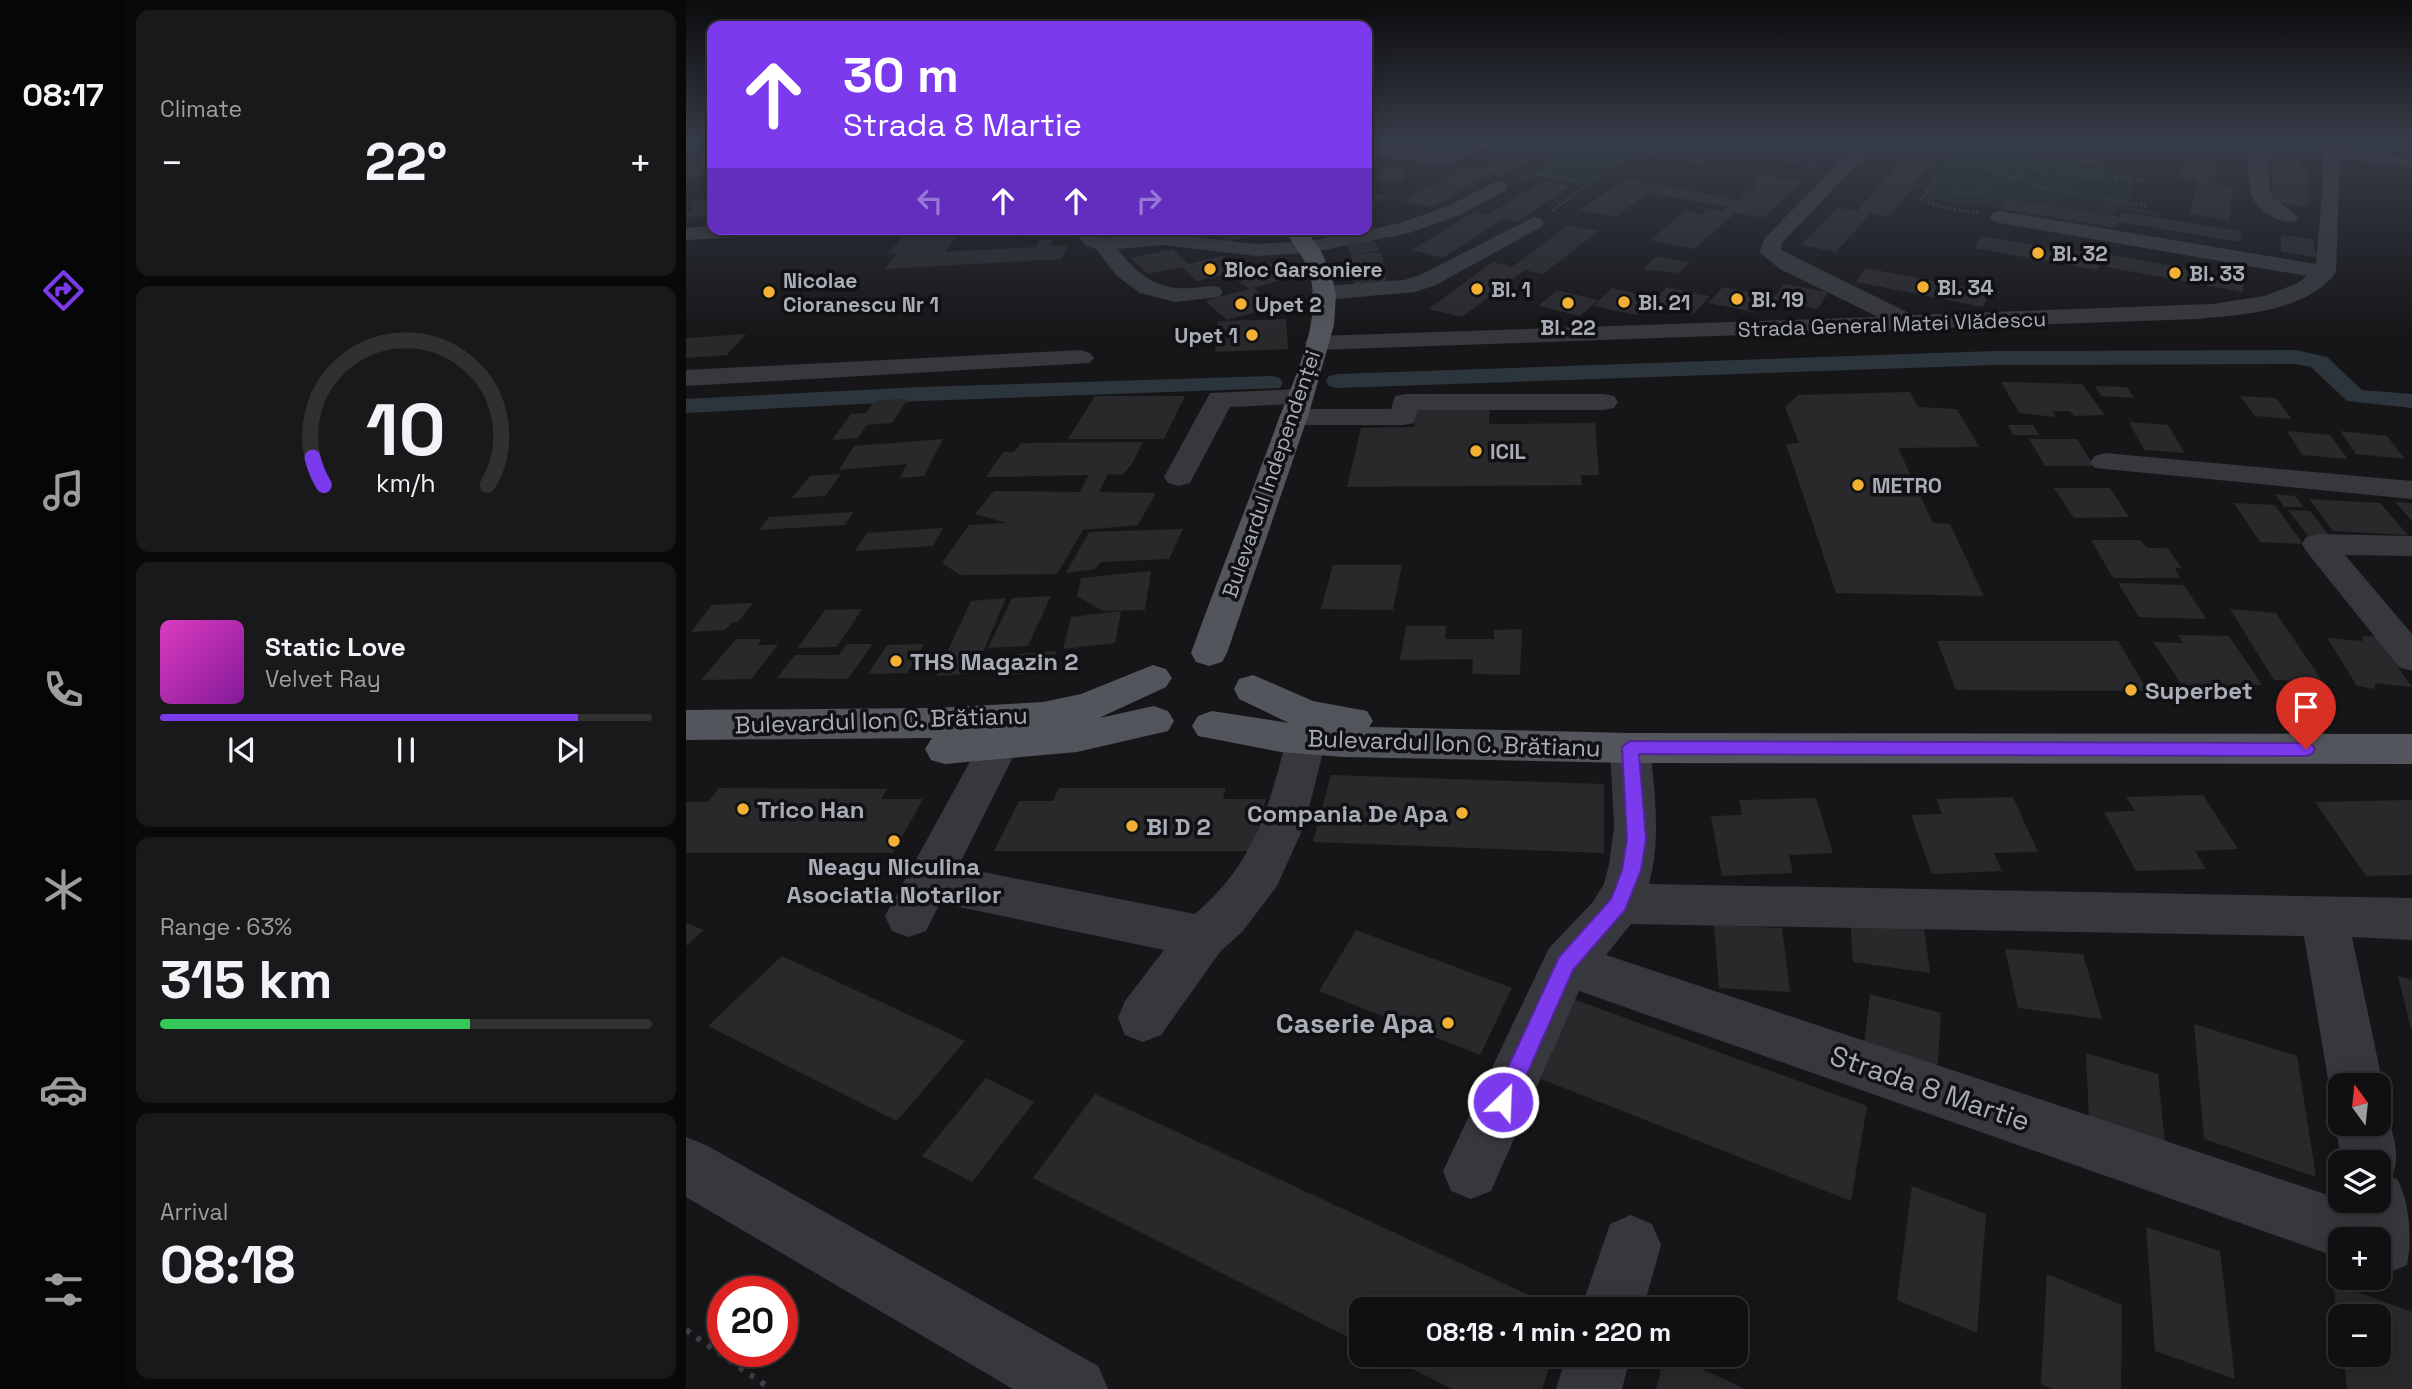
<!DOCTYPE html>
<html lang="en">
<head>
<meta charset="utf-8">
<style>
	:root { --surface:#101012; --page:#19191b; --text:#f1f3f6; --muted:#9c9d9f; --line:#303032; --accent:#7c3aed }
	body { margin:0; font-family:"Space Grotesk",sans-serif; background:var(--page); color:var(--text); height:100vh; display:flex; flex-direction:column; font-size:26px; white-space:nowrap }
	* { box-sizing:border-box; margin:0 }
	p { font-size:23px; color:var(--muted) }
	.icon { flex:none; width:38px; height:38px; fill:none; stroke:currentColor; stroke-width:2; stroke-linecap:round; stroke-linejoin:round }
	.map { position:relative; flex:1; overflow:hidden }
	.drawer { display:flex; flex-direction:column; gap:10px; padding:10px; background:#09090a; width:560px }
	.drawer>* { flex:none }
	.banner { position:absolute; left:21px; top:21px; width:665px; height:214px; border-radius:14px; box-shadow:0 4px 18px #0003,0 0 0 2px var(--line); background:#7c3aed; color:#fff; overflow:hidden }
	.needle { width:46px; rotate:345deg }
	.fabs { position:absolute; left:1642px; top:1073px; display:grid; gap:14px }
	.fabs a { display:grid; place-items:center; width:63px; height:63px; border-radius:14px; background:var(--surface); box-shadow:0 4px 18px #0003,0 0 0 2px var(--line); font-size:35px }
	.speed { position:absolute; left:21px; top:1276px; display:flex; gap:14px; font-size:35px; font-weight:700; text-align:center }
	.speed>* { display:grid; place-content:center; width:91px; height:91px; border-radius:50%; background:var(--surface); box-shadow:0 4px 18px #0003,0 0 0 2px var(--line); line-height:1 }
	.speed .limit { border:10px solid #d22; background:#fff; color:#111 }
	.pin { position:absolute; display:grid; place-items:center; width:60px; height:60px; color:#fff; margin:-72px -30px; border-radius:50% 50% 50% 0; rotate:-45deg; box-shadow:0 0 7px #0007 }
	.pin .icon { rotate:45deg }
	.me { position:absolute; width:77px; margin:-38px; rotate:24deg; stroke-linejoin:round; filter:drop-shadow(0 0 5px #0008) }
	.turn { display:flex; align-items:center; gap:24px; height:147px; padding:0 21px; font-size:32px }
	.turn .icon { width:91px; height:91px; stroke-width:2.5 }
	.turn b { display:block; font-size:49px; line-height:60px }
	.lanes { display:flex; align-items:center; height:66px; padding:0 21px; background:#0003; justify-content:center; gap:35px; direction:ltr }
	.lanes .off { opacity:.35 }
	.big { font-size:52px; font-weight:600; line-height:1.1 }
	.drawer .widget { flex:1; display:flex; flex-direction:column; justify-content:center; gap:10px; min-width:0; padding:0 24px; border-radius:14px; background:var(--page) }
	.drawer .dial { align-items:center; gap:0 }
	.dial svg { height:182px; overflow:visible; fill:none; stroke:var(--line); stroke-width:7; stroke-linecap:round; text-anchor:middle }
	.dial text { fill:var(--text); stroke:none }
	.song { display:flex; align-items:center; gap:21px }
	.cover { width:84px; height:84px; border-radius:10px; background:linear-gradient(135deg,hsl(310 70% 55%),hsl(290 70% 35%)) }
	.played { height:7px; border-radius:4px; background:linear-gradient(90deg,var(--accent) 85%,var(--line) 85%) }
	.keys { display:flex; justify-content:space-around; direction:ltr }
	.heat { display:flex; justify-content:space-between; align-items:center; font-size:38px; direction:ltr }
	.charge { height:10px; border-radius:5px; background:linear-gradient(90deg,#34c759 63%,var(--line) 0) }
	.trip { position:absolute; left:663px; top:1297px; width:399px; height:70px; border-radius:14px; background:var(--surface); box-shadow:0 4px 18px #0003,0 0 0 2px var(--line); font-weight:600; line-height:70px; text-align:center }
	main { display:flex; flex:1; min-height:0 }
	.menu { display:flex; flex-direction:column; width:126px; justify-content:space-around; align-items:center; background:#060607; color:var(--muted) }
	.menu .icon { width:49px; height:49px }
	.menu .current { color:var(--accent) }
	.menu b { font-size:32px; color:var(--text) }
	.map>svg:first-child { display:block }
</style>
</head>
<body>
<main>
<nav class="menu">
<b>08:17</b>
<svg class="icon current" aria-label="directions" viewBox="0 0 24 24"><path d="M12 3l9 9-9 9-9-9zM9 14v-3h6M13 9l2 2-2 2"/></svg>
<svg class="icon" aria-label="music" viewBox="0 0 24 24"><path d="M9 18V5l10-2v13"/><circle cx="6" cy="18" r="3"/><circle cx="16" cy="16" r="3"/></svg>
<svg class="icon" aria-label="phone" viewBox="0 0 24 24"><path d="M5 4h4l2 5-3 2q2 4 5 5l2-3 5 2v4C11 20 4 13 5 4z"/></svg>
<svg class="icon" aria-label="climate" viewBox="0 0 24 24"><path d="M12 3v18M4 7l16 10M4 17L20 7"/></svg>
<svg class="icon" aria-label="car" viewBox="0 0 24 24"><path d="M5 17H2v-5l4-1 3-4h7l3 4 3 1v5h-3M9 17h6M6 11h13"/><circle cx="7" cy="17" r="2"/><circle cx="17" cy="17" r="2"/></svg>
<svg class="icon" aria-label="filters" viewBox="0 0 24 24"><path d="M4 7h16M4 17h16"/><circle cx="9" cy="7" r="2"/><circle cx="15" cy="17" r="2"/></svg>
</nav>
<section class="drawer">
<div class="widget"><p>Climate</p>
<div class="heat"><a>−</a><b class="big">22°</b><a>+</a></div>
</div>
<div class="widget dial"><svg viewBox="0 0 100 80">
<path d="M14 69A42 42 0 1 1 86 69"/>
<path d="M14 69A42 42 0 0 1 9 57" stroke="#7c3aed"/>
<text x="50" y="56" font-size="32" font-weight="700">10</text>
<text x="50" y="72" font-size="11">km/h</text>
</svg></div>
<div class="widget">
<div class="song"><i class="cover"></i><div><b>Static Love</b><p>Velvet Ray</p></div></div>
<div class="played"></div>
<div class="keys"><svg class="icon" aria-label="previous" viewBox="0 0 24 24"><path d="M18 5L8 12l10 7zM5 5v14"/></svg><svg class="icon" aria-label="pause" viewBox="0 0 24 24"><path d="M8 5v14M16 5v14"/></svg><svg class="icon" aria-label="next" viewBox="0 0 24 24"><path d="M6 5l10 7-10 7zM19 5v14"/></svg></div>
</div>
<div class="widget"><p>Range · 63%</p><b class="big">315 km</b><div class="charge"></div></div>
<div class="widget"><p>Arrival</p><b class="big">08:18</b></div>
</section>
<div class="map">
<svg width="1726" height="1389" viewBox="0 0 1726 1389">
	<rect width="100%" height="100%" fill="#161618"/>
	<path fill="#1c231d" d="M890,141L950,153L904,186L844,175Z
		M1268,146L1448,173L1445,206L1474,214V217L1433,209L1431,216L1317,197L1309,208L1233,198Z"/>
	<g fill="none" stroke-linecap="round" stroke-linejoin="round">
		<path fill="#2c353c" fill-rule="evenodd" d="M1610,350L1641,357L1676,390L1726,394V408L1661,401L1625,367L1610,364L1309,365L651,388L643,386L640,381L643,376L651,374L1309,351Z
			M586,376L594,378L597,383L594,388L235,401L0,413V399L235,387Z"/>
	</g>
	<path fill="#29292c" d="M730,140H760L752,147L725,145Z
		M1075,140H1113L1132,143L1118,154L1068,146Z
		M1280,140H1314L1308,149L1277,145Z
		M1392,140H1424L1412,166L1381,161Z
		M1503,140H1537L1528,184L1547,187L1543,221L1504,214L1511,181L1493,178Z
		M1580,140H1612L1614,169L1621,170L1622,207L1586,202V165L1578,164Z
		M840,143L865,147L816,176L803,174L746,207L717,201L776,168L790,171Z
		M1226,148L1254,153L1203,217L1185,213L1150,252L1115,245L1152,208L1171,211Z
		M20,153H26V168L14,177H0V163H6Z
		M699,168L718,169L714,174H720L714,183L688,181Z
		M1075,175L1115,182L1077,218L1049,213L1008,249L964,240L999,211L1015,214L1022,208L1037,211L1041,207L963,193L929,217L894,210L939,179L1053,200L1074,182L1068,181Z
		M857,181L884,186L830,222L817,219L757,258L726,250L788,212L802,215Z
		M681,192L701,196L681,208Z
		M26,195V216L0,217V214L9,207H1L10,200H20Z
		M1318,198L1434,217L1436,212L1556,231L1554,242L1432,222L1429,228L1312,208Z
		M883,225L912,231L857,274L839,270L776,317L742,309L807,262L826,267Z
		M223,229H276L259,252L350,247L354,240L368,239L364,246L382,245L375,259L199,269L212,253L202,254Z
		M485,229H522V230L493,237Z
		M524,229H573L578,233L541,242Z
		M1595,235L1627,239L1631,257L1595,252Z
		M1295,236L1416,257L1412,270L1288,248Z
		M687,240L694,250L672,254L695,252L701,283L668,286L665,255L659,244Z
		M487,249L503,264L535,256L553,271L583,263L602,278L568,288L590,307L541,320L519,301L563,289L543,274L511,281L496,267L462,274L445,258Z
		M1425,255L1558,279L1557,292L1421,267Z
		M971,256L1003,263L992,273L957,269Z
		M1180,268L1304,292L1297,307L1170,282Z
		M1098,284L1142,292L1132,309L1086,300Z
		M981,287L1024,296L1008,314L963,304L951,315L907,306L926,288L970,298Z
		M1037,287L1080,296L1067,312L1022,303Z
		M871,290L912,300L894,316L852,306Z
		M600,319L602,349L529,352L532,321Z
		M60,334L41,355L0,358V338Z
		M1315,382L1396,384L1419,415L1388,416L1384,411H1366L1370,417L1333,413Z
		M1409,386L1441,387L1448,398L1415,396Z
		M1224,392L1232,407L1271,409L1293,447L1212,448L1247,523L1264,524L1298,596L1150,593L1100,444L1113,443L1099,407L1112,395Z
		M409,396H499L478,439H382Z
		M1554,396L1590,398L1606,419L1569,416Z
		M222,399L206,423L181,425L172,438L146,440L165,414L180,413L187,403L193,400Z
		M804,409L803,424L909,423L913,475H895L896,485L661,487L675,428L728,427L731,410Z
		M1443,422L1482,425L1499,453L1458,450Z
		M1322,425H1347L1353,435H1327Z
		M1601,431L1644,435L1662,459L1616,455Z
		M1654,431L1701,436L1719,459L1670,454Z
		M257,439L238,476L214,478L221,464L153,470L168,446Z
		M1343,439H1391L1408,466H1359Z
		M457,442L446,464L436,475L422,474L413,492L470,493L452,525L397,530L371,574L274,575L256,563L283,525L321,523L289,514L308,491L394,492L403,475L300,477L317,452H328L335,443Z
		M155,474L139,496L106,498L124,476Z
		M1368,488H1424L1443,517L1388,518Z
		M1589,494L1609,496L1618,507H1598Z
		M1623,499L1694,503L1722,535L1647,531Z
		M1709,502L1726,503V521Z
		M1548,503L1589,505L1617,544L1574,542Z
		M1602,510L1624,511L1648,541L1625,540Z
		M167,512L159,525L73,530L83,517Z
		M257,528L247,546L169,551L181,533Z
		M497,529L483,559L415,562L409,569L380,573L403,532Z
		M1405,540H1454L1461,548H1481L1496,568H1489L1494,578H1427Z
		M647,565H716L707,610L635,609Z
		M465,571L459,610L417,611L391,596L395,578Z
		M1432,583L1498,585L1520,619L1453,617Z
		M365,596L342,646L302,648L326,598Z
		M320,598L288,673L250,676L285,601Z
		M67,603L52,622L45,623L39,630L5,632L26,605Z
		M176,609L151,647L112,648L139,610Z
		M1544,609L1590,613L1637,682L1588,680Z
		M435,611L429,643L377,649L385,617Z
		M720,626H760L759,639H808V630L836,629L834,675L786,674L787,659L714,660Z
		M1492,635L1543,636L1576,685H1496L1467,642L1497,643Z
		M1676,636L1691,637L1726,687L1689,683V689L1671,686L1641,638L1677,641Z
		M50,639H76L71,645H92L65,679L15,680Z
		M1251,641H1432L1462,691L1270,690Z
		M161,644H187L162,679L91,678L109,655H153Z
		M238,644L221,673L182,674L201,645Z
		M371,651L364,671L323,675L331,654Z
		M645,775L918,784V853L627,842Z
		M33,788L201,789L195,799H237L207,853H0V802H22Z
		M373,788H540L537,799H580L566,851H308L333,801H367Z
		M1517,795L1552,849L1509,851L1520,869L1450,871L1418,812L1449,811L1440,797Z
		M1327,797L1352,852L1308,853L1316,871L1246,874L1225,815L1256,814L1250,799Z
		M1130,798L1147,853L1103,855L1107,873L1036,876L1025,816L1056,815L1053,800Z
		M1726,800V875L1680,876L1629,802Z
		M1164,917L1238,927L1244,973L1167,962Z
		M0,923L18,930L0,946Z
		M1028,925L1096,928L1104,992L1033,988Z
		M670,930L826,988L794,1055L633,991Z
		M1319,949L1397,954L1416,1019L1332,1008Z
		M96,956L279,1041L211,1121L22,1026Z
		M1712,976L1726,980V1029H1725Z
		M1184,994L1255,1013L1251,1077L1177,1055Z
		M887,999L1181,1106L1165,1201L855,1079Z
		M1508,1024L1611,1056L1630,1177L1518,1139Z
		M1400,1053L1472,1074L1479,1143L1403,1120Z
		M300,1078L348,1102L286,1182L236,1156Z
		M409,1094L873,1309H676V1344L347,1178Z
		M1226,1186L1300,1214L1291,1333L1211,1300Z
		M1460,1227L1534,1251L1549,1379L1469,1351Z
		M1361,1274L1436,1305L1435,1389H1366L1355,1384Z
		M1647,1283L1726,1312V1389H1661L1657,1354H1692V1316H1654L1652,1323Z
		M697,1354H868L856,1389H766Z
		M979,1354H984L1059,1389H970Z"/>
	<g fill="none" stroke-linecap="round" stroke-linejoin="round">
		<path stroke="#3d3f44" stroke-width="2.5" stroke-dasharray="2 2.5" stroke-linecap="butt" d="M1216,140L1272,152L1457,181
			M1192,144L1202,140
			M1042,150L1130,165
			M963,153L1022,163L1051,141
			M1270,156L1235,199L1254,207L1292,213
			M1299,157L1295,162L1301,163L1310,172L1325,167V160
			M1269,158L1331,179
			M1294,167L1287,179L1290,181L1274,182L1268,192L1293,196L1303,182L1314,184L1332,178L1355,182L1362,171L1431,181L1430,176
			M1337,168L1360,172
			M855,175L901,183
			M1327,178L1337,170L1325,167H1336L1342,163
			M834,179L854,175L901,141
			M1339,182L1358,188L1461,206
			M866,211L932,161"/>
		<path stroke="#3d3f44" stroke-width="6" stroke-dasharray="5 8" stroke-linecap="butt" d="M0,1330L85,1389"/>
		<path fill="#37383d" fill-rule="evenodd" d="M0,140H26V148L0,150Z
			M792,140H814L765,165L681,156V146L762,154Z
			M914,140H957C949,148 922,148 914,140Z
			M1560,140H1578L1585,195L1612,217L1609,221C1595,225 1573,212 1567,198C1561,185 1562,155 1560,140Z
			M1636,140H1654V148L1726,158V168L1654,158L1650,272C1623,311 1555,315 1511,319L631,350L622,348L619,343L622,338L631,336L1192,317L1094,269L1073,252L1079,238L1166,149L1172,148L1181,153L1178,157L1096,243L1095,250L1227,315L1526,304L1578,296L1610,284L1621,276L1314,223L1307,221L1304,217L1307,213L1314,211L1630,264L1637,183Z
			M813,180L822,186L820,190L774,215L723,233L623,253L570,256L476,245L432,249C451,275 473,291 506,288C516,287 523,285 533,287L537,292L533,297L489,302L454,293L431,276L410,249L400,246L385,229H407L417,238L476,233L570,244L623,241L711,224L760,207Z
			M848,217L855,219L858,223L855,227L750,285L729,292L638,300L630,298L626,293L630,288L638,286L718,280L734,275Z
			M26,226V229H95L92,233L85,235L0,240V228Z
			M395,350L404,353L408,358L404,363L0,386V370Z
			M614,389L624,391L628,397L624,403L544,407L504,483L493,486L482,483L478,477L524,393Z
			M719,394H918L928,396L932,402L928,408L918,410H732L728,423L718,425H607L597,423L593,417L597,411L607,409H705L709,396Z
			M1419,453L1726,481V499L1409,468L1404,462L1409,456Z
			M1632,534L1726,536V556L1659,555L1726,634V671L1713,667L1620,551L1616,544L1620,537Z
			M620,725L634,729L640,740L619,824L591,886L557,931L534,952L475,1035L457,1042L439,1035L432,1018L439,1001L478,950L254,903L240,931L223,937L206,931L199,916L298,736L312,732L326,736L332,747L272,867L509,914C567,865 582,811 600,740L606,729Z
			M944,733L958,737L964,748C969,794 975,839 963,884L1726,898V940L1666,937L1697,1085L1692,1096V1085H1654V1105L1643,1085L1618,936L945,924L920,955L1663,1202L1692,1200V1162H1656L1649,1124L1654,1114V1124H1692V1103L1696,1105C1706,1128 1716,1153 1706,1177L1712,1180C1724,1206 1726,1237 1721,1265L1700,1274L1692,1271V1239H1654V1258L893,991L805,1191L785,1199L765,1191L757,1171L863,948L906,903L918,884L923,865L928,827L924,748L930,737Z
			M0,1137L20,1145L412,1366L422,1389H327L0,1197Z
			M945,1215L966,1224L975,1245L957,1309H895L924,1224Z
			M881,1354H945L936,1389H870Z"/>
		<path fill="#53555c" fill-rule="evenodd" d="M597,229H619L635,251L646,276L650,295L648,325L623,413L541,653L536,662L523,666L510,662L505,653C533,576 563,500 591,424C607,381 632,332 626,285C623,262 610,248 597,229Z
			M467,665L480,669L486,678L480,687L413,718L468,706L482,711L488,721L482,731L391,752L259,764L245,760L239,749L246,738L0,740V710L248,708L357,702L395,694Z
			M567,675L627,701L681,711L687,721L683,727L944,733L1726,734V764L944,763L657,757L595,752L512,736L506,726L512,716L526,711L603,723L553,699L548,689L553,679Z"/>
	</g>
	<linearGradient id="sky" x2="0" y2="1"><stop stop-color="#0c0c0d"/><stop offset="0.42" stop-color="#363c48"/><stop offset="1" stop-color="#363c48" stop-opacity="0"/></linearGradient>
	<rect width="1726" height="335" fill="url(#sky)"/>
	<path fill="#7c3aed" stroke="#51269a" stroke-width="2" d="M944,741L1620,743L1626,745L1629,749L1626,754L1620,756L953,754L960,839L955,870L939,910L887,970L825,1110L817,1113L809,1110L806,1102L873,957L925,899L936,870L941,839L936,747Z"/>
	<g fill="#f2b134" stroke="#111113" stroke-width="2.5">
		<circle cx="1352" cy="253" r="7"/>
		<circle cx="524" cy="269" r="7"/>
		<circle cx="1489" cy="273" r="7"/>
		<circle cx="1237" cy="287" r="7"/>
		<circle cx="791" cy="289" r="7"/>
		<circle cx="83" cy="292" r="7"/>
		<circle cx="1051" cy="299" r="7"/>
		<circle cx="938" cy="302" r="7"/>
		<circle cx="882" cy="303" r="7"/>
		<circle cx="555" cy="304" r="7"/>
		<circle cx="566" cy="335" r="7"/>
		<circle cx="790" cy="451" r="7"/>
		<circle cx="1172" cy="485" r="7"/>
		<circle cx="210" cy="661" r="7"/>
		<circle cx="1445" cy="690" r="7"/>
		<circle cx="57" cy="809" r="7"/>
		<circle cx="776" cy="813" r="7"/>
		<circle cx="446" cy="826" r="7"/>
		<circle cx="208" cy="841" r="7"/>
		<circle cx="762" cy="1023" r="7"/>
	</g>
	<g text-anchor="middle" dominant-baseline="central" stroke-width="7" stroke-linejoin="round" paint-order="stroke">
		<g font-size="21" font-weight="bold" fill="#a8adb8" stroke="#111113" text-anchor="start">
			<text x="1366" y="253">Bl. 32</text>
			<text x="538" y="269">Bloc Garsoniere</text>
			<text x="1503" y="273">Bl. 33</text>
			<text x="97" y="280">Nicolae<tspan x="97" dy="24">Cioranescu Nr 1</tspan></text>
			<text x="1251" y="287">Bl. 34</text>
			<text x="805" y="289">Bl. 1</text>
			<text x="1065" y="299">Bl. 19</text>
			<text x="952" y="302">Bl. 21</text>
			<text x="569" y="304">Upet 2</text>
			<text x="882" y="327" text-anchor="middle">Bl. 22</text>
			<text x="552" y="335" text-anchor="end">Upet 1</text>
			<text x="804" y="451">ICIL</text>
			<text x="1186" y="485">METRO</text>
		</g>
		<g font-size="21" fill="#a8adb8" stroke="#111113">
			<text transform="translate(1206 324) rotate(-2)">Strada General Matei Vlădescu</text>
			<text transform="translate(585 474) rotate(-71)">Bulevardul Independenței</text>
		</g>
		<g font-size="24" font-weight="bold" fill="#a8adb8" stroke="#111113" text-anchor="start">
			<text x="224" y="661">THS Magazin 2</text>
			<text x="1459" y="690">Superbet</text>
			<text x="71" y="809">Trico Han</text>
			<text x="762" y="813" text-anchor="end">Compania De Apa</text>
			<text x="460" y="826">Bl D 2</text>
			<text x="208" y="866" text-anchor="middle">Neagu Niculina<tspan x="208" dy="28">Asociatia Notarilor</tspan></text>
		</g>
		<g font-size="24" fill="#a8adb8" stroke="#111113">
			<text transform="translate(195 720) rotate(-2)">Bulevardul Ion C. Brătianu</text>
			<text transform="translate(768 743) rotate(2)">Bulevardul Ion C. Brătianu</text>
		</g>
		<g font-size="28" font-weight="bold" fill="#a8adb8" stroke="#111113" text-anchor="end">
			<text x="748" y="1023">Caserie Apa</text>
		</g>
		<g font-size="28" fill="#a8adb8" stroke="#111113">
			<text transform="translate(1244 1088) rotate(19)">Strada 8 Martie</text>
		</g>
	</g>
</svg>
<div class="fabs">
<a><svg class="needle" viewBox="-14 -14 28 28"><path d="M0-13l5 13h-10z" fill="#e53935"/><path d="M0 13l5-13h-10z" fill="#9c9d9f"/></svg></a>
<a><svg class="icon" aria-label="layers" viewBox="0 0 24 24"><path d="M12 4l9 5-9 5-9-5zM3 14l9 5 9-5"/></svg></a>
<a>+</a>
<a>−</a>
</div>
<div class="speed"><div class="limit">20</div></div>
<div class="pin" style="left:1620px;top:749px;background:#d93025"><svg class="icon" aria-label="arrive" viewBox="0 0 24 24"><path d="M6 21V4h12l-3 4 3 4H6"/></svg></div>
<svg class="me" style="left:817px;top:1102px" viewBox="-20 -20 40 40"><circle r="17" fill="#7c3aed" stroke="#fff" stroke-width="3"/><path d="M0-11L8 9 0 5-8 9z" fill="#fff"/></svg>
<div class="trip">08:18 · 1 min · 220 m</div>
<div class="banner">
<div class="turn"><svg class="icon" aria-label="ahead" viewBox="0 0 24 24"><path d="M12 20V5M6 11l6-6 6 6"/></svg><div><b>30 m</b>Strada 8 Martie</div></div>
<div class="lanes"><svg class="icon off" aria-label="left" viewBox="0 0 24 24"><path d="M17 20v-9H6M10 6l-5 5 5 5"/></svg><svg class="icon" aria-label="ahead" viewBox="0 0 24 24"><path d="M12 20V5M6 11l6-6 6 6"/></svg><svg class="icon" aria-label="ahead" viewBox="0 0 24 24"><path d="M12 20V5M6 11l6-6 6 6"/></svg><svg class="icon off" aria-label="right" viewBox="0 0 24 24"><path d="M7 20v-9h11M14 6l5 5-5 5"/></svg></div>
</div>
</div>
</main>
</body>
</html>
